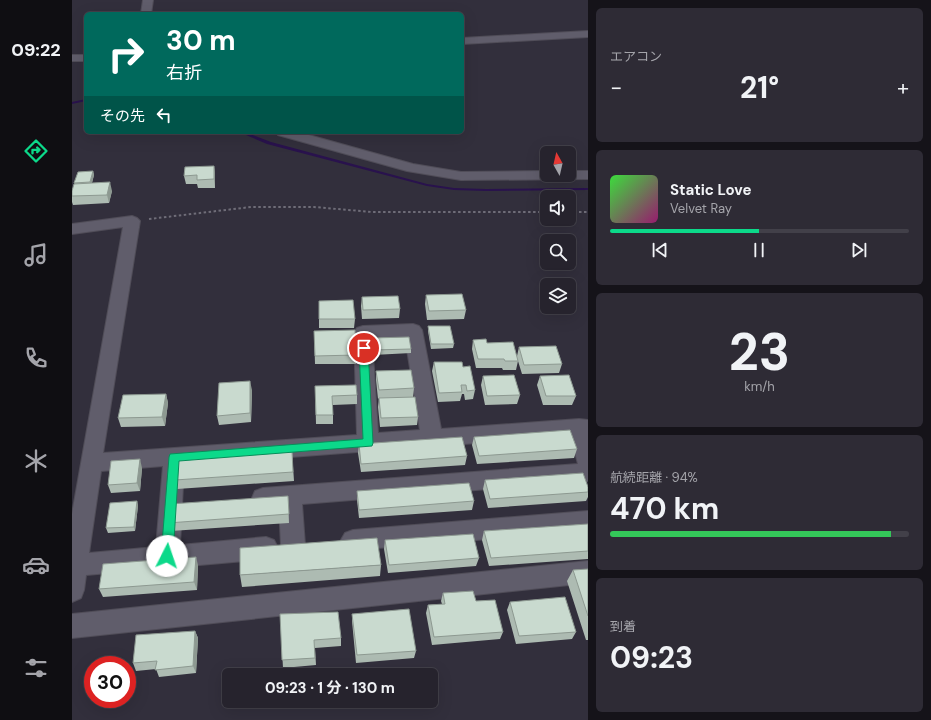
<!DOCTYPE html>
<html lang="ja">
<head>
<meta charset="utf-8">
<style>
	:root { --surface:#26232d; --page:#2e2b35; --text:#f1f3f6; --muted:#a4a4aa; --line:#424049; --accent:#0cd98a }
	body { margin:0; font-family:"DM Sans","Noto Sans JP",sans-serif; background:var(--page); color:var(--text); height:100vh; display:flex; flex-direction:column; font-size:15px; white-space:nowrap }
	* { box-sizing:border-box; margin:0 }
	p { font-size:13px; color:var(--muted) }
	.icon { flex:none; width:22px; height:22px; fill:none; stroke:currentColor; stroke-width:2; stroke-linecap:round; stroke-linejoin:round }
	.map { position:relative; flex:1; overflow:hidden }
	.details { display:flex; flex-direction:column; gap:8px; padding:8px; background:#151319; width:343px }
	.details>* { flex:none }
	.top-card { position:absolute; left:12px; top:12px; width:380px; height:122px; border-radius:6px; box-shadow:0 4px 16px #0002,0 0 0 1px var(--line); background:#00695c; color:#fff; overflow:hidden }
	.needle { width:26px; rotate:352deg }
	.fabs { position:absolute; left:468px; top:146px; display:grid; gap:8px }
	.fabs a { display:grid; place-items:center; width:36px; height:36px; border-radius:6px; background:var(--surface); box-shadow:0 4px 16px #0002,0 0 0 1px var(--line); font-size:20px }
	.speed { position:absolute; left:12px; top:656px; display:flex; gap:8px; font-size:20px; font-weight:700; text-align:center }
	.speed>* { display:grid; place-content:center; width:52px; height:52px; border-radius:50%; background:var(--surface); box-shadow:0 4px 16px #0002,0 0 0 1px var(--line); line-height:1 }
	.speed .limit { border:6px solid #d22; background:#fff; color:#111 }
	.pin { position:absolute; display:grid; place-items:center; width:34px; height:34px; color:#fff; margin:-17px; border:2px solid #fff; border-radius:50%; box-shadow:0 1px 4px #0007 }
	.me { position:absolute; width:44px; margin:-22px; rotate:4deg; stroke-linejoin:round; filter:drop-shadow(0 0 3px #0008) }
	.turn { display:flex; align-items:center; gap:14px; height:84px; padding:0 16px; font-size:18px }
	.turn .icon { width:52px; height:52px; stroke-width:2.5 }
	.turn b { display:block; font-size:28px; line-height:34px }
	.then { display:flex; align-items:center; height:38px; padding:0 16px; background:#0003; gap:8px; font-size:15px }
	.big { font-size:30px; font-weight:700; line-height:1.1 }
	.details .card { flex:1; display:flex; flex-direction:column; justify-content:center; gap:6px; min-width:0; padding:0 14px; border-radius:6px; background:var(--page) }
	.details .dial { align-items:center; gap:0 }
	.dial b { font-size:52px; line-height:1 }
	.song { display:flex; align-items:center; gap:12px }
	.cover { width:48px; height:48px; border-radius:6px; background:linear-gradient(135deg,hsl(120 70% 55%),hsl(320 70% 35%)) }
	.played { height:4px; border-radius:2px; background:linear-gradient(90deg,var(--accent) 50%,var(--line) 50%) }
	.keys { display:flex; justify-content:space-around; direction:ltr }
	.heat { display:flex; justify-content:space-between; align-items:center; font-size:22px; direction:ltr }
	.charge { height:6px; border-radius:3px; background:linear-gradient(90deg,#34c759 94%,var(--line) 0) }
	.trip { position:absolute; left:150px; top:668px; width:216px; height:40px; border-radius:6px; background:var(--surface); box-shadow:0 4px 16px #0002,0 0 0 1px var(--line); font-weight:700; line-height:40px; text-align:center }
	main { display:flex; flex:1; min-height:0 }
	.menu { display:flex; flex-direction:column; width:72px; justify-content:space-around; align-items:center; background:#0f0e12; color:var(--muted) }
	.menu .icon { width:28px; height:28px }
	.menu .current { color:var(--accent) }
	.menu b { font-size:18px; color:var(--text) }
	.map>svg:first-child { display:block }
</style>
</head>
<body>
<main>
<nav class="menu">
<b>09:22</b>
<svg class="icon current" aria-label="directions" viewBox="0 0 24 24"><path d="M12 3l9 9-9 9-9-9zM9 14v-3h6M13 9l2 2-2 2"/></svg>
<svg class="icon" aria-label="music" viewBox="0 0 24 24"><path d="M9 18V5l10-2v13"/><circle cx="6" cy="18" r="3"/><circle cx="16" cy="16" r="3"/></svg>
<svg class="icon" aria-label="phone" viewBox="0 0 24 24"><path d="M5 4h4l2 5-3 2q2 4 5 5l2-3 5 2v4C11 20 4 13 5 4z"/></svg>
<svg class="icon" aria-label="climate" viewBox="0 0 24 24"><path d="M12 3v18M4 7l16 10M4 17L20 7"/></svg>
<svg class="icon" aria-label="car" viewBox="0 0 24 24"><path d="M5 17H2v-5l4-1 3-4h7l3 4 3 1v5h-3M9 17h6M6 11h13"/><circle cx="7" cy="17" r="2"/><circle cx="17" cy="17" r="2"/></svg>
<svg class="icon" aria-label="filters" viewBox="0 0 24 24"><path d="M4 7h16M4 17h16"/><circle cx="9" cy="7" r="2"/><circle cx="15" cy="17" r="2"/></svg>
</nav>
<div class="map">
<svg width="516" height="720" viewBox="0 0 516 720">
	<rect width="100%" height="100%" fill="#322f3c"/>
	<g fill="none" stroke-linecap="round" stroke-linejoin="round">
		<path fill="#29124d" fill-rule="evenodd" d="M14,99V101L0,104V102Z
			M167,132H173L199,142L355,184L382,188L414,189L516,188V190L414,191L382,190L355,186L195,144Z"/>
		<g stroke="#504d58" stroke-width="2">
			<path id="minor" d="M71,0H81L79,14H69Z
				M516,31V37L390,44V38Z
				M0,55H14V61H0Z
				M204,132H226L341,164L389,172L475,171V175H497V171H516V179L389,180L335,171L206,135Z
				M60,216L65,218L68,221L31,453L285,435L282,332L285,328L291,326L341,324L347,326L350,330L369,429L507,419L516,420V481L230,504L233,545L229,552L221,556L213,552L209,545L207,506L191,508L183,505L180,498L183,491L191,488L506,464L499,436L112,465L108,545L194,537L202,540L206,548L202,556L194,559L14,575L12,590L9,598L0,602V514L51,227L0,234V224ZM333,337L348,430L306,433L300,338ZM91,466L84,547L17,553L29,471Z
				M516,511V531L281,550L273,547L269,540L273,533L281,530Z
				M516,561V583L0,638V614Z"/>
		</g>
		<path stroke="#6f6d78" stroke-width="2" stroke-dasharray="2.5 2.5" stroke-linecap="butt" d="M497,212H516
			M77,219L179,207H242L300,212H475"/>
		<use href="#minor" fill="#605d6b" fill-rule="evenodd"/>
	</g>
	<path fill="#adbbb2" d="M142,166L143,175V188H126L125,184H114L112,176Z
		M21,171L22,175L20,183L40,191L37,203L1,205L0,202V191L3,184L2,183Z
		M354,295L394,310L392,319L355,320L353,304Z
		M290,297L328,309L327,318L290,319L289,306Z
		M247,301L283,319L282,328H247Z
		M356,326L382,344L381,348L359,349L356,331Z
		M242,331L284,355V364H243Z
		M300,338L339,349V353L301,355L299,343Z
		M401,340L415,343L445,356L447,347L490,364L487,373L450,374L446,361L444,370H431L430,368H404L400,349Z
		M362,362L391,367L403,390L401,399L393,400L392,394H390L388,401L366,402L360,371Z
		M304,371L342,388L341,397L346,417L345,425L308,427L306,407L307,398L306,399L304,380Z
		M411,376L448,395L445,404L413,405L409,385Z
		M468,376L504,396L500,405H471L465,385Z
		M243,386L285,395V404L261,405V424H244Z
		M180,390L179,422L147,425L145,416Z
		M94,394L96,403L93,426L49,427L46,418Z
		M402,437L505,449L502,458L405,464L400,445Z
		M287,444L395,456L393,465L289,472L286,453Z
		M220,451L222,481L105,489L103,480Z
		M70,468L68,491L39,493L36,485Z
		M413,480L516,487V497L514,501L416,508L411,489Z
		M285,491L402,501L400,510L287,518L285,500Z
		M216,496L217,523L99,531L96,523Z
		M65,501L66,506L63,531L36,533L34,528Z
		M516,524V559L417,566L410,540L412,531Z
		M313,540L407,558L404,566L316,573L312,549Z
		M126,565L125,590L31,597L27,589Z
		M309,565L308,576L170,587L168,575Z
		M516,569V640H514L495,581L501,570Z
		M371,593L404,601L431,632L428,639L360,645L354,613L356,605L370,604L369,601Z
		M438,602L504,632L500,639L444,644L435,610Z
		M208,614L269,638V646L243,648L244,665L211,668Z
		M280,614L344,651L342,658L284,663L280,621Z
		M123,631L126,638L124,673L87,677L84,669L64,671L61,663Z"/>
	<path fill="#8d9991" d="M142,166L143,175V188L142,179Z
		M21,171L22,175L19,186L18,182Z
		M38,182L40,191L37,203L35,195Z
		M178,381L180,390L179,422L178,413Z
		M94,394L96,403L93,426L90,417Z
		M68,459L70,468L68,491L65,483Z
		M65,501L66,506L63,531L62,527Z
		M124,557L126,565L125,590L122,582Z
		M123,631L126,638L124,673L121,666Z"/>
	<path fill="#c9dacf" stroke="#8d9991" d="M142,166V179L125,180V175L112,176L113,167Z
		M21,171L18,182L2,183L6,172Z
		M38,182L35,195L0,196V191L2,184Z
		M390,294L394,310L357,311L354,295Z
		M326,296L328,309L291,310L290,297Z
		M281,300L283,319H247V301Z
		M356,326H378L382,344H359Z
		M283,330L284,355L243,356L242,331Z
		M337,337L339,349L301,350L300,338Z
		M414,339L415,343L441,342L446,361H433L432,359H406L401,340Z
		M484,346L490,364L452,365L447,347Z
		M362,362H390L391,367L398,366L403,390L395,391L394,385H389L390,392L367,393Z
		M339,370L342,388L307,390L304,371Z
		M442,375L448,395L415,396L411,376Z
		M497,375L504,396H474L468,376Z
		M178,381V413L145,416L147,383Z
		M284,385L285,395L260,396L261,415H244L243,386Z
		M94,394L90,417L46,418L51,395Z
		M343,397L346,417L309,418L307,398Z
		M498,430L505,449L407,456L402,437Z
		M390,437L395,456L289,464L287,444Z
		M220,451L221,472L103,480L104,459Z
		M68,459L65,483L36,485L39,461Z
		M511,473L516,487V492L418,499L413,480Z
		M397,483L402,501L287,510L285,491Z
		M216,496L217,514L96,523L98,504Z
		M65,501L62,527L34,528L38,503Z
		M516,524V551L419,558L412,531Z
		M401,534L407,558L317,565L313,540Z
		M305,538L309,565L168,575V548Z
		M124,557L122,582L27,589L31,564Z
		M516,569V616L501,570Z
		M401,591L404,601L423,600L431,632L362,637L356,605L373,604L371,593Z
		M493,597L504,632L447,636L438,602Z
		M337,609L344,651L285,655L280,614Z
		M266,612L269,638L242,640L243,658L210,660L208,614Z
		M123,631L121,666L83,670L85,661L61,663L64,635Z"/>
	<path fill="#0cd98a" stroke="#088d5a" d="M292,345L296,348L301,443L300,446L107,461L101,556L99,560L95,562L91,560L89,556L97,457L98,454L291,439L287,348Z"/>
</svg>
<div class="fabs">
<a><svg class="needle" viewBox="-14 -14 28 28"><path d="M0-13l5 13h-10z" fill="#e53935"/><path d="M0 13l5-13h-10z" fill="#a4a4aa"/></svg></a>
<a><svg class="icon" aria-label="sound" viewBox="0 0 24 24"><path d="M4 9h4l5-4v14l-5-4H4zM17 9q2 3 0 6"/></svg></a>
<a><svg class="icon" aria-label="search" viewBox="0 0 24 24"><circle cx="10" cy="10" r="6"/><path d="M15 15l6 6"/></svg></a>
<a><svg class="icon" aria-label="layers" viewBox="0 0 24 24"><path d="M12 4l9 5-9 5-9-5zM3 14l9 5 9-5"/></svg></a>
</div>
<div class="speed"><div class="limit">30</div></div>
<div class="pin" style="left:292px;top:348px;background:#d93025"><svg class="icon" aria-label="arrive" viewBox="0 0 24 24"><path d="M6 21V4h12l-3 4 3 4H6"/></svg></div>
<svg class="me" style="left:95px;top:556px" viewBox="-20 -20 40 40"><circle r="19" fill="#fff"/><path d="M0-13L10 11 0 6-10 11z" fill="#0cd98a"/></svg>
<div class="trip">09:23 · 1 分 · 130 m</div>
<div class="top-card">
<div class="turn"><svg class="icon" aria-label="right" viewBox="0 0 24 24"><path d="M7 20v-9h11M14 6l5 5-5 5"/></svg><div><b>30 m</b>右折</div></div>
<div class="then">その先<svg class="icon" aria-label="left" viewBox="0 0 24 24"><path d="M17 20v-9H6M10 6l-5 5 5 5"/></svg></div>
</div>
</div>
<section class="details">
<div class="card"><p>エアコン</p>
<div class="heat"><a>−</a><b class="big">21°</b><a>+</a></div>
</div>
<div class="card">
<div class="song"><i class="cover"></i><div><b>Static Love</b><p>Velvet Ray</p></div></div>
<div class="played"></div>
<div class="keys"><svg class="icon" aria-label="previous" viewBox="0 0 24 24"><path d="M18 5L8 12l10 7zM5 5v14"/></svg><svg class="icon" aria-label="pause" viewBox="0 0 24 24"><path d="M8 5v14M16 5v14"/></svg><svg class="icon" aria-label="next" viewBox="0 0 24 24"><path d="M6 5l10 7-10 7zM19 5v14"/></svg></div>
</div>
<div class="card dial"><b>23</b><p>km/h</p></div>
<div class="card"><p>航続距離 · 94%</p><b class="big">470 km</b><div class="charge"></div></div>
<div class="card"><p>到着</p><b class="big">09:23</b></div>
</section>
</main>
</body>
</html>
